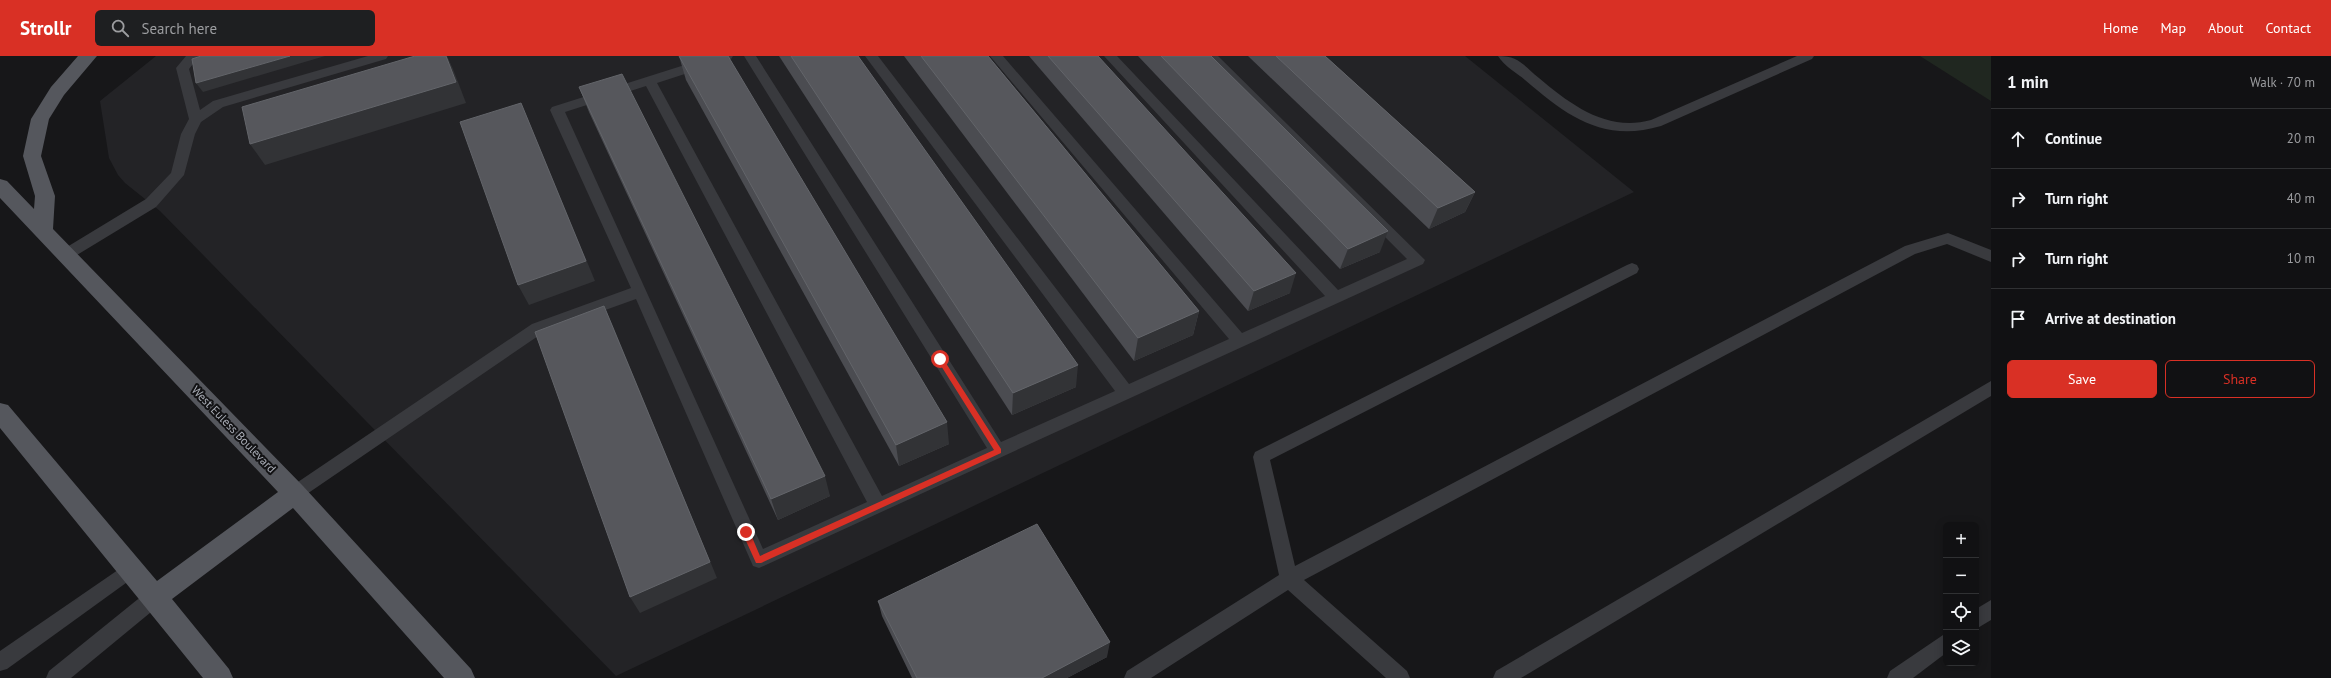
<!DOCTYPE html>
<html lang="en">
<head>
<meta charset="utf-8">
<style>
	:root { --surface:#111113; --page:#1e1f21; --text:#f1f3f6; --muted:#9c9da0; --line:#303133; --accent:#d93025 }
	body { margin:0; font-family:"PT Sans",sans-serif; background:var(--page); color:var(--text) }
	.controls { position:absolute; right:12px; bottom:12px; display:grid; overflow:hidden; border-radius:6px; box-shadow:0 2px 10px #0003 }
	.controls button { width:36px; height:36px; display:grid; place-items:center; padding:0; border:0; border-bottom:1px solid var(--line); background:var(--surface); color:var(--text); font:20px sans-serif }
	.stop { position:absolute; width:12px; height:12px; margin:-9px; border:3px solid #d93025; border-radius:50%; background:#fff }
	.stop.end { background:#d93025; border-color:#fff; box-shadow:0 1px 4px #0008 }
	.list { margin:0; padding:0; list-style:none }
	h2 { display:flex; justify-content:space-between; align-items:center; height:52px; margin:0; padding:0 16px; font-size:17px }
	h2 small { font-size:13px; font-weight:400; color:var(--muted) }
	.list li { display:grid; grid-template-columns:26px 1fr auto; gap:12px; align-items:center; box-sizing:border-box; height:60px; padding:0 16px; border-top:1px solid var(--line) }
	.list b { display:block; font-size:15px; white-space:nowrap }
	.list em { font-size:13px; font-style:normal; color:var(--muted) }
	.actions { display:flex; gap:8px; padding:12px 16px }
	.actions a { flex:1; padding:9px 0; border:1px solid var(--accent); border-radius:6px; text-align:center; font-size:14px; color:var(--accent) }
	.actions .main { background:var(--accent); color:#fff }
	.icon { flex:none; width:22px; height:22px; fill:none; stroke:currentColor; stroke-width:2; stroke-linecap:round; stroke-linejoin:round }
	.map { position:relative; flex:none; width:1991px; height:622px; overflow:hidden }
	header { display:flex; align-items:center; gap:24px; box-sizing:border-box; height:56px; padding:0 20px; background:var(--accent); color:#fff }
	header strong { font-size:19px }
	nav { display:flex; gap:22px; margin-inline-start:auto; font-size:14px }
	.search { width:280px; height:36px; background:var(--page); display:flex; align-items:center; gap:10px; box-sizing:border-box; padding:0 14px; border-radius:6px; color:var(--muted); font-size:15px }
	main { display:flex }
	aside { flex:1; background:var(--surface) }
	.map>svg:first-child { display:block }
	.built { fill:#232326 }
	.green { fill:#202720 }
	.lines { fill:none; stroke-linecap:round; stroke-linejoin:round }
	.service { fill:#393a3e; fill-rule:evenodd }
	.primary { fill:#55575d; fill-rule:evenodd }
	.wall { fill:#4b4c51 }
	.shaded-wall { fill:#323336 }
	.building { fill:#56575c; stroke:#63656a }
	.route { fill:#d93025 }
	.labels { text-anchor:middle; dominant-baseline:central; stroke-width:4; stroke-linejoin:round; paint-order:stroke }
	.street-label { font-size:12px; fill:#abafb8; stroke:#121214 }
</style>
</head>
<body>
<header>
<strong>Strollr</strong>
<div class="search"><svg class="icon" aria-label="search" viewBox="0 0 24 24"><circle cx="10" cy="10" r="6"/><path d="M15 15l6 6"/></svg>Search here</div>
<nav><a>Home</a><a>Map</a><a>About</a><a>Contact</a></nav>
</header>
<main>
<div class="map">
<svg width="1991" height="622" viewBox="0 0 1991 622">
	<rect width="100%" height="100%" fill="#171719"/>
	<polygon class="built" points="156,0 1465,0 1634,136 616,620 160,155 125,127 118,119 109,102 100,45"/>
	<polygon class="green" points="1920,0 1991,0 1991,45"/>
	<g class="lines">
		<g class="service">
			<polygon points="186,0 204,0 202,3 196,4 189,13 200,54 213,45 368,0 388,0 386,3 223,51 201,66 195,78 184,119 156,151 72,202 62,202 60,198 62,194 146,143 171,117 181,78 189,63 176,12"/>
			<path d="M713,0H733L731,3L657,27L882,440L987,392L744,0H756L1001,386L1115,335L865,0H878L1129,328L1229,283L990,0H1003L1242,277L1325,240L1104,0H1117L1338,234L1407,203L1205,0H1218L1425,204L1423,208L759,512L753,510L636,243L544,276L301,442L295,445L289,442L286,437L289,432L532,268L631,232L550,54L552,51ZM646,30L867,446L763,493L565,56Z"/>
			<path d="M1498,0C1519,0 1523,9 1539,22C1571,49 1607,76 1651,64L1797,0H1814L1812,3L1661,70C1603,87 1567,60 1525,24C1517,17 1504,10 1498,0Z"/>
			<polygon points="1948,177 1991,194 1991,206 1947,188 1915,198 1304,524 1407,615 1410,622 1386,622 1288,534 1151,622 1124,622 1127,615 1279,519 1253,401 1255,396 1627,209 1632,207 1637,209 1639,213 1637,217 1270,404 1295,510 1905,190"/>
			<polygon points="1991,325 1991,340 1521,622 1493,622 1496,615"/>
			<polygon points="131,505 137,507 140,513 137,519 7,613 0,615 0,595"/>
			<polygon points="155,532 162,535 164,541 162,547 71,622 46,622 49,615 148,535"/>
			<polygon points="1991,544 1991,564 1976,573 1976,553"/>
			<polygon points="1946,577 1946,597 1913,622 1887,622 1890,615"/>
		</g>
		<polygon class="primary" points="78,0 97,0 64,39 49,63 41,100 55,140 53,173 303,430 471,613 475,622 444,622 293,452 172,543 229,613 233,622 203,622 0,372 0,347 8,349 157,525 278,436 0,142 0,123 7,125 34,153 35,140 23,100 31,63 51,31"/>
	</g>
	<g class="wall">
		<polygon points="679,0 728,0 949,388 899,410 686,24"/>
		<polygon points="779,0 858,0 1076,331 1012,359"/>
		<polygon points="904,0 988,0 1199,255 1193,279 1134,305"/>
		<polygon points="1029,0 1098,0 1290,237 1248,255"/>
		<polygon points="1138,0 1211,0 1380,196 1340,213"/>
		<polygon points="1248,0 1325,0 1475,136 1465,156 1429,173"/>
		<polygon points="579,31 830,440 778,464 589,56"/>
		<polygon points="878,545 1107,601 1067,622 912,622 882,560"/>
	</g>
	<g class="shaded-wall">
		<polygon points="290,0 325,0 203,36 196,27"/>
		<polygon points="446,0 447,0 453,13 466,47 265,109 250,88"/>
		<polygon points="521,47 530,68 595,225 529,249 518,229"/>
		<polygon points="1475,136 1465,156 1429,173 1438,152"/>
		<polygon points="1388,175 1380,196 1340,213 1348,193"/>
		<polygon points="1296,217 1290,237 1248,255 1254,235"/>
		<polygon points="604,250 613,270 717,522 640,557 630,541"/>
		<polygon points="1199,255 1193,279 1134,305 1138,282"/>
		<polygon points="1078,309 1076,331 1012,359 1013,337"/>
		<polygon points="947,366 949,388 899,410 896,389"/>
		<polygon points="825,420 830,440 778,464 771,443"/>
		<polygon points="1110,586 1107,601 1067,622 1042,622"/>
	</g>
	<g class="building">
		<polygon points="201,0 290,0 196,27 192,3"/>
		<polygon points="415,0 446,0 456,26 250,88 242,51"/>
		<polygon points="679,0 728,0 947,366 896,389"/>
		<polygon points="791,0 858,0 1078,309 1013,337"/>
		<polygon points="921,0 988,0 1199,255 1138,282"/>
		<polygon points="1048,0 1098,0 1296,217 1254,235"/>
		<polygon points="1161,0 1211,0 1388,175 1348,193"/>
		<polygon points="1276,0 1325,0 1475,136 1438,152"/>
		<polygon points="622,18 825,420 771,443 579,31"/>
		<polygon points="521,47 586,205 518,229 460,66"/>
		<polygon points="604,250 710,506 630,541 535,276"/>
		<polygon points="1037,468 1110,586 1042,622 917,622 878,545"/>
	</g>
	<polygon class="route" points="938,301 942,301 1001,393 1001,397 761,507 756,507 742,476 744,474 749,474 760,500 994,394 938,305"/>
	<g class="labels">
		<g class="street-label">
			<text transform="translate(234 373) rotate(46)">West Euless Boulevard</text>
		</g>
	</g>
</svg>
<div class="controls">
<button>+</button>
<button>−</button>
<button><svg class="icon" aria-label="locate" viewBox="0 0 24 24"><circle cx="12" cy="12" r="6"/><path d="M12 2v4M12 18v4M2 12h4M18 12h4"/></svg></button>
<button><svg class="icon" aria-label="layers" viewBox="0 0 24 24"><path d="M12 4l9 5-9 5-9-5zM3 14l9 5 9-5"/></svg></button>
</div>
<div class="stop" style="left:940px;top:303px"></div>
<div class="stop end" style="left:746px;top:476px"></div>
</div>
<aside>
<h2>1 min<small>Walk · 70 m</small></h2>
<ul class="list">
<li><svg class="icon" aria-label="ahead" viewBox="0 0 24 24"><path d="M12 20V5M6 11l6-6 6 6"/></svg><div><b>Continue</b></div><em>20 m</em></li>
<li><svg class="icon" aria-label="right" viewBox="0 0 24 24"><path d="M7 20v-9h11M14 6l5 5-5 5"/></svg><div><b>Turn right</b></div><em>40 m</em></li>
<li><svg class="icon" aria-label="right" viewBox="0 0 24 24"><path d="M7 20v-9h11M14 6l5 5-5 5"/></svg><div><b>Turn right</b></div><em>10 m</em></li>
<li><svg class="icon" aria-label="arrive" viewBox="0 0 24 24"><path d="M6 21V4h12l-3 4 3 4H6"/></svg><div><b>Arrive at destination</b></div></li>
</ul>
<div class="actions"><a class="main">Save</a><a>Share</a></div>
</aside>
</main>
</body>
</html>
